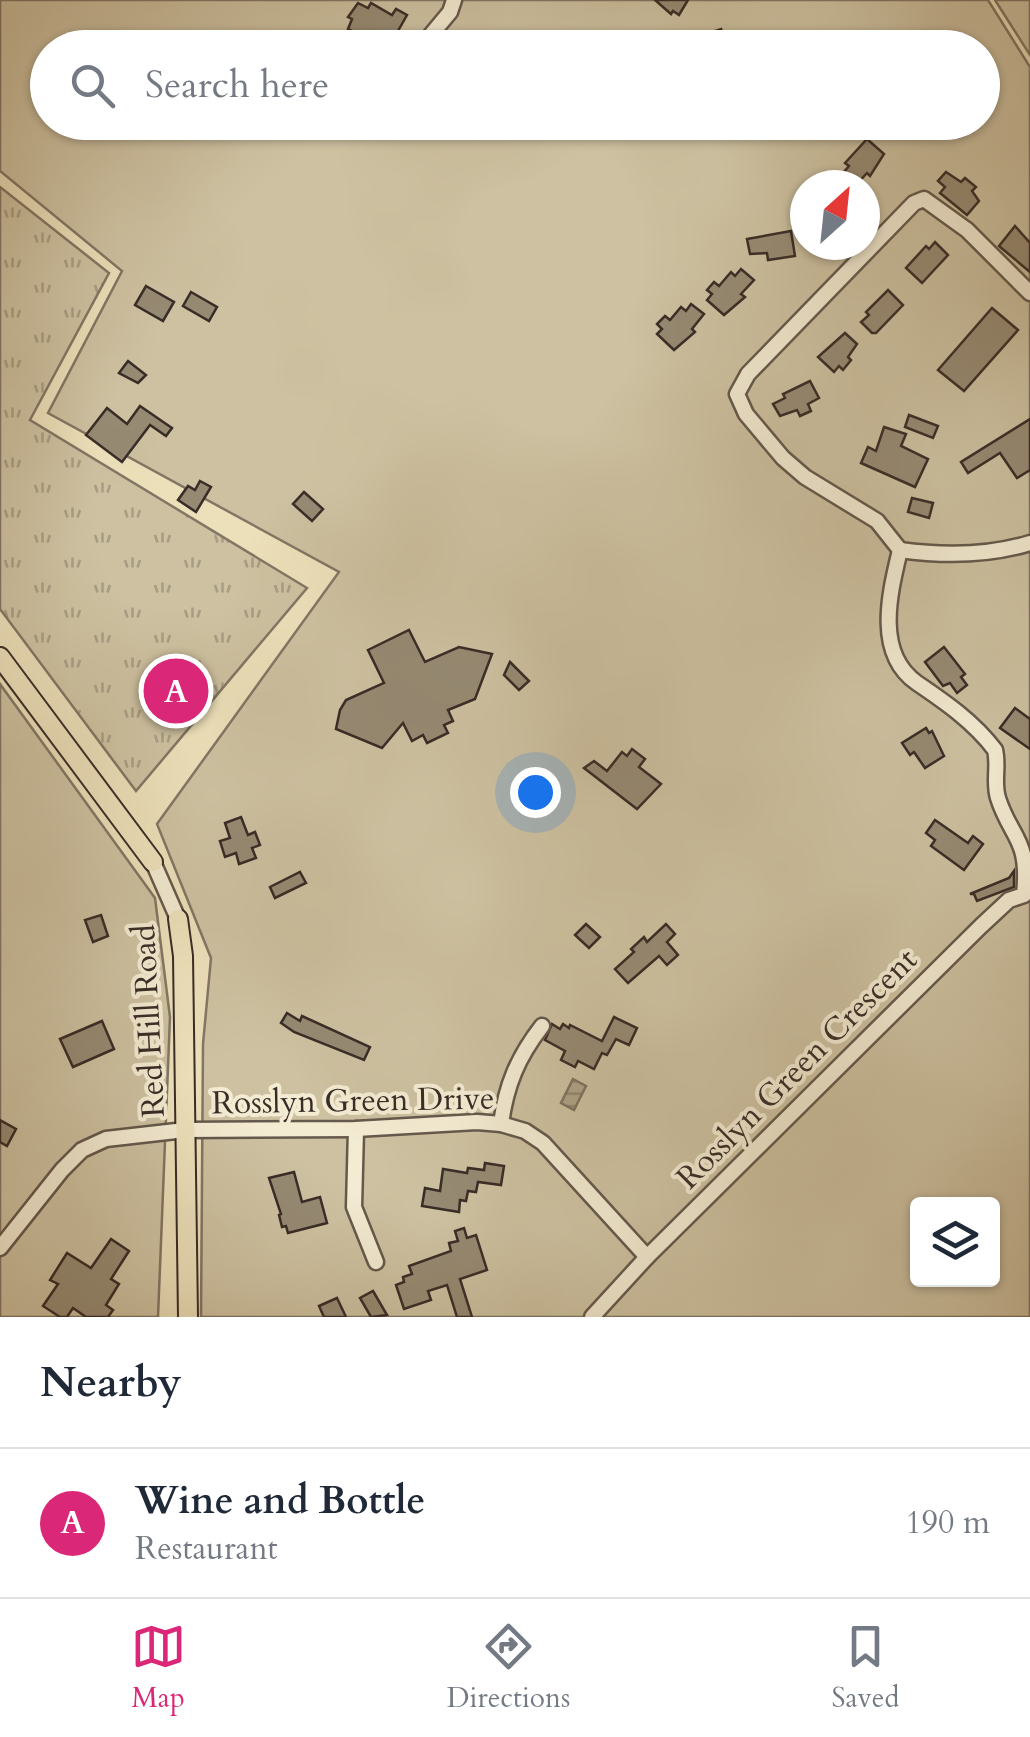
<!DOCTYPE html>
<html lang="en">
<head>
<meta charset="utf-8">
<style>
	:root { --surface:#fff; --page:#f2f2f3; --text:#1f2937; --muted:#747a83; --line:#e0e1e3; --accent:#db2777 }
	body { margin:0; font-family:Cardo,serif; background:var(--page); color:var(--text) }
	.controls { position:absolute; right:30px; bottom:30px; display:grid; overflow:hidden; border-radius:10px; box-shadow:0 2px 8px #0004 }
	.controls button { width:90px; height:90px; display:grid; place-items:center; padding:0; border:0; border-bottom:2px solid var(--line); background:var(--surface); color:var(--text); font:50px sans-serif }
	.compass { position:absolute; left:790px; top:170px; width:90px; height:90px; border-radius:50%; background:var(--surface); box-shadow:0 2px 8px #0004; rotate:27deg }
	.you { position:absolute; left:535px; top:792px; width:35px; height:35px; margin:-25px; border:8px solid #fff; border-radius:50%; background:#1a73e8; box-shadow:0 0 0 15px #1a73e833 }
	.badge { display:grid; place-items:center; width:65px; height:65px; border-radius:50%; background:var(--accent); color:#fff; font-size:32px; font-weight:700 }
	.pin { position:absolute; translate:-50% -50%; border:5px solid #fff; box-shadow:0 2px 10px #0006 }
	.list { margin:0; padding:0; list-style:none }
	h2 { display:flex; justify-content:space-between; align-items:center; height:130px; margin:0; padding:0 40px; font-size:42px }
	h2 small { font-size:32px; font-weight:400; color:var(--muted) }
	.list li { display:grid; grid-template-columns:65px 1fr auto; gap:30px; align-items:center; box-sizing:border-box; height:150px; padding:0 40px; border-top:2px solid var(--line) }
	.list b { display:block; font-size:38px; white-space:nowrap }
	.list p { margin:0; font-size:32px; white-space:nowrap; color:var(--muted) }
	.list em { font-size:32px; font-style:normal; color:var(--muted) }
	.icon { flex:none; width:55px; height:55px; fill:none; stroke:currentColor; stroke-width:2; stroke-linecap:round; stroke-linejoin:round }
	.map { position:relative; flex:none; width:1030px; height:1317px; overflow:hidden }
	.search { position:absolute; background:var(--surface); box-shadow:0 2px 8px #0004; left:30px; right:30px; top:30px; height:110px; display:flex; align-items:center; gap:25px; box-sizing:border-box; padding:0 35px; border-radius:55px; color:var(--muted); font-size:38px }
	.sheet { height:280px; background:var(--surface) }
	nav { display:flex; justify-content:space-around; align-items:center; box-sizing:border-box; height:140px; border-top:2px solid var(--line); background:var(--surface); font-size:28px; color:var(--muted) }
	nav a { display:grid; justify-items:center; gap:5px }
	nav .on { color:var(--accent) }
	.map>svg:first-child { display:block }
	.grass { fill:url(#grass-tufts); stroke:#827664; stroke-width:2.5 }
	.green { fill:#cdc1a1; stroke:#827664; stroke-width:2.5; fill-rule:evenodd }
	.water { fill:url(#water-rules); stroke:#7f7361; stroke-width:2.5 }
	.building { fill:#968a73; stroke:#382c27; stroke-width:2.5 }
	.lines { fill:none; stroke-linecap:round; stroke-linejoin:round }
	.minor-casing { stroke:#65594c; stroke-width:19 }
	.major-casing { stroke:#382c27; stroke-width:22 }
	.minor { stroke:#f3ebd2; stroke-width:14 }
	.major { stroke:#ece0ba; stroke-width:18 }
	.labels { text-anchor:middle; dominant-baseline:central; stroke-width:8; stroke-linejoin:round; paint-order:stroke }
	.street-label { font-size:32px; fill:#382c27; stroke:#f3ebd2 }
</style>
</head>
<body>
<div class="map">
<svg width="1030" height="1317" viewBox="0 0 1030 1317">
	<defs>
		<pattern id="grass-tufts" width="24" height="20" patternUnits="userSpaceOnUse" patternTransform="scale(2.5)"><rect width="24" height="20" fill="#cdc1a1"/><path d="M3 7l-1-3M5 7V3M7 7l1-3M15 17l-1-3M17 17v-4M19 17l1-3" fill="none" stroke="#a79d83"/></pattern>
		<pattern id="water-rules" width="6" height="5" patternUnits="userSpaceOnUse" patternTransform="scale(2.5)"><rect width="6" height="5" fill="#afa388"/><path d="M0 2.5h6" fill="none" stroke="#8f856f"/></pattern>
	</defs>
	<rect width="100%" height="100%" fill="#ece0ba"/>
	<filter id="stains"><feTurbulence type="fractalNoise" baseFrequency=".002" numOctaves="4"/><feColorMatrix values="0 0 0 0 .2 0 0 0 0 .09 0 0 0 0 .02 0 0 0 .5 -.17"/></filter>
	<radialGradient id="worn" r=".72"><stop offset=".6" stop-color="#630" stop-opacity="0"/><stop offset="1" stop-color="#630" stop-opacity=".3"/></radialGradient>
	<polygon class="grass" points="0,187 109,273 30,420 307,588 136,791 0,609"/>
	<g class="green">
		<path d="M0,0H988L1030,67V1317H201L203,1044L211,958L157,824L339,572L48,413L122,271L0,171ZM48,48H982V122H48ZM805,185H865V245H805ZM918,1204H992V1280H918Z"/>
		<polygon points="995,0 1030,0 1030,55"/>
		<polygon points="0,684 155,898 170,1017 158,1317 0,1317"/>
	</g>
	<polygon class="water" points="573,1079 586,1086 574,1110 561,1103"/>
	<g class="building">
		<polygon points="655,0 688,0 679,15 673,11 671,14"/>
		<polygon points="358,3 368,8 371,3 392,15 396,9 407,15 394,38 409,48 376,48 352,39 354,32 348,29 352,19 348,17"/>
		<polygon points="721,29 724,36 728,35 731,45 693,48 711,40 709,33"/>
		<polygon points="867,139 884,154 870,176 867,173 856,185 843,173 849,166 845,163"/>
		<polygon points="946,172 961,182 965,178 976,187 972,191 979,201 967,215 940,193 945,187 938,181"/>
		<polygon points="1015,226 1030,243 1030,272 999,246"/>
		<polygon points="791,231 795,256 768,260 767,253 750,254 747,239"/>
		<polygon points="935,242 948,255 922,283 906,268 926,246 929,249"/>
		<polygon points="741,269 754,280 741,294 745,297 724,315 707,300 712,294 707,290 714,282 719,286 731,272 735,276"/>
		<polygon points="146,286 174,302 163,321 135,305"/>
		<polygon points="888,290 903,305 876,333 872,333 861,322 869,315 866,312"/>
		<polygon points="191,292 217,307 209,321 183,306"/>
		<polygon points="691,304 704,314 692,329 695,332 674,350 657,334 662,329 657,324 665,316 670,320 681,307 686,311"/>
		<polygon points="992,308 1018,330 964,391 938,370"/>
		<polygon points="845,333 857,344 848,357 851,360 843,370 839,366 834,372 818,357"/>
		<polygon points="128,361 146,375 138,383 119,373"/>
		<polygon points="810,381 819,398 808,404 811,411 800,416 797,410 780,416 773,404 785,398 783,394"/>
		<polygon points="140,406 172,428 166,436 150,425 122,462 86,435 107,408 127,424"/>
		<polygon points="909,415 938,426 933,438 905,427"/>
		<polygon points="1030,419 1030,470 1017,478 1000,453 968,473 961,462"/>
		<polygon points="884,427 906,434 901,446 928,459 915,487 861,463 868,447 876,451"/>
		<polygon points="200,481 211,487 196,512 178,500 188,486 195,490"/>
		<polygon points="304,492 323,509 312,521 293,504"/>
		<polygon points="912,498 933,503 929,518 908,512"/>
		<polygon points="409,630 425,662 459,647 492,654 475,699 448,710 453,721 444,725 448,733 427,743 423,735 412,741 403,723 382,748 336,729 340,710 346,700 384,683 368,650"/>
		<polygon points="944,647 965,674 961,677 967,685 957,693 950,683 943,686 925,662"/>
		<polygon points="510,662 529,681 519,690 504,675"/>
		<polygon points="1015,708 1030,719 1030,749 1000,728"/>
		<polygon points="926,728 929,733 932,731 944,756 925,768 914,752 910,755 902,743"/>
		<polygon points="632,749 645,759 639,767 661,784 637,809 584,768 594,761 607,771 622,752 627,756"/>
		<polygon points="241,817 248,835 255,832 260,845 252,848 256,858 239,864 236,853 225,857 220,841 230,838 225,823"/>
		<polygon points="935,820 968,843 973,836 983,844 964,870 931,846 935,840 926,833"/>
		<polygon points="1014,871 1014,887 977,901 974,894 970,894 1009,878"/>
		<polygon points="300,872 306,883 275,898 270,887"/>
		<polygon points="101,915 108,936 93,942 85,920"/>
		<polygon points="586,924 600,937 589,948 575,935"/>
		<polygon points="666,924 675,934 667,942 678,955 667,965 659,956 628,983 615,969 634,952 631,949 644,937 647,942"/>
		<polygon points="287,1013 300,1021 302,1016 370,1047 364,1060 294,1032 281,1023"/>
		<polygon points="614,1017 637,1028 629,1045 616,1039 607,1055 602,1053 594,1069 578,1061 575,1067 561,1060 565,1051 545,1040 552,1024 560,1029 563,1024 569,1028 570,1025 602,1041"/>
		<polygon points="102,1021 114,1049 73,1067 60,1039"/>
		<polygon points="0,1120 16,1129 7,1146 0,1142"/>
		<polygon points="485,1163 504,1166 501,1185 478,1182 476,1192 468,1191 466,1201 460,1200 459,1212 422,1206 425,1188 440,1191 443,1169 467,1173 468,1168 484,1170"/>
		<polygon points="294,1172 302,1202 320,1197 327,1223 288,1233 286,1226 282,1227 279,1215 281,1214 269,1178"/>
		<polygon points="464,1228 467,1238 476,1235 487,1270 460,1279 472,1317 457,1317 447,1285 428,1291 431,1300 404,1309 396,1285 404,1282 403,1277 412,1274 409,1266 451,1251 449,1243 458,1241 455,1231"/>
		<polygon points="111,1239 129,1251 111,1279 119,1284 106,1305 113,1310 108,1317 86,1317 73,1308 67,1317 60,1317 43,1306 58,1284 50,1280 67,1253 91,1268"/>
		<polygon points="373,1291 387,1315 371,1317 360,1298"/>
		<polygon points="337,1298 346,1317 324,1317 319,1306"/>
	</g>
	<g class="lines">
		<g class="minor-casing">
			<g id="minor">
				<polyline points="420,48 450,12 454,0"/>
				<path d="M900,550C943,556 988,556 1030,543"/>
				<polyline points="153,862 178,919"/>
				<path d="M501,1124C506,1085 518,1057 542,1026"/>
				<polyline points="356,1129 354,1207 376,1262"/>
				<polyline points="0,1248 62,1170 82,1150 106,1139 185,1130 356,1129 477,1122 501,1124 525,1131 543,1143 647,1257"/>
				<path d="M592,1317L647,1257L981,926L1009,900L1024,895C1030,838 1011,839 998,798C993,782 999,766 995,750C974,722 945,702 917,683C874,653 890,592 900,550L877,521L805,477L783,458L746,414L737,394L748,374L914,203L924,199L967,230L1030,293"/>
			</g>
		</g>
		<g class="major-casing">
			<g id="major">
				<polyline points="0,657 153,862"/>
				<polyline points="178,919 183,956 188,1317"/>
			</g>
		</g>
		<use href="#minor" class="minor"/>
		<use href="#major" class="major"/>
	</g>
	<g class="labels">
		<g class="street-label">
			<text transform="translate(149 1021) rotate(-93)">Red Hill Road</text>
			<text transform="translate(797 1069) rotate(-45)">Rosslyn Green Crescent</text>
			<text transform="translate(353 1101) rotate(-1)">Rosslyn Green Drive</text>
		</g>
	</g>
	<rect width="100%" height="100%" filter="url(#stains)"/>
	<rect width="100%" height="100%" fill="url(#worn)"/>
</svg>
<div class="controls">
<button><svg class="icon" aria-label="layers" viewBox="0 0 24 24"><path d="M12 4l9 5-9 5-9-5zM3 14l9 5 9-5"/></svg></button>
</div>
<svg class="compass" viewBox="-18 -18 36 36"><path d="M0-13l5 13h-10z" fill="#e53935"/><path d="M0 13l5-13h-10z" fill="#747a83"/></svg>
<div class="you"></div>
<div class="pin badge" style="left:176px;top:691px">A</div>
<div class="search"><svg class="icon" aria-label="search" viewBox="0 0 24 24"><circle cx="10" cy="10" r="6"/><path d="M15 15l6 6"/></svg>Search here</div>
</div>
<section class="sheet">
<h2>Nearby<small></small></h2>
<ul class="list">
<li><span class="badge">A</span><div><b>Wine and Bottle</b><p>Restaurant</p></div><em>190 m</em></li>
</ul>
</section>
<nav>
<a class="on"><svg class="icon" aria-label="map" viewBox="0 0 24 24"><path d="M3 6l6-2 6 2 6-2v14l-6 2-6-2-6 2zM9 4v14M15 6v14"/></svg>Map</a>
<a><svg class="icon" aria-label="directions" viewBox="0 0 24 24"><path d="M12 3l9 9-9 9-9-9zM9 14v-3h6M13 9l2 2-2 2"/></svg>Directions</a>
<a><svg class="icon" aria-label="saved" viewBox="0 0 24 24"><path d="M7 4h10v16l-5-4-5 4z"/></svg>Saved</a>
</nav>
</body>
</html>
